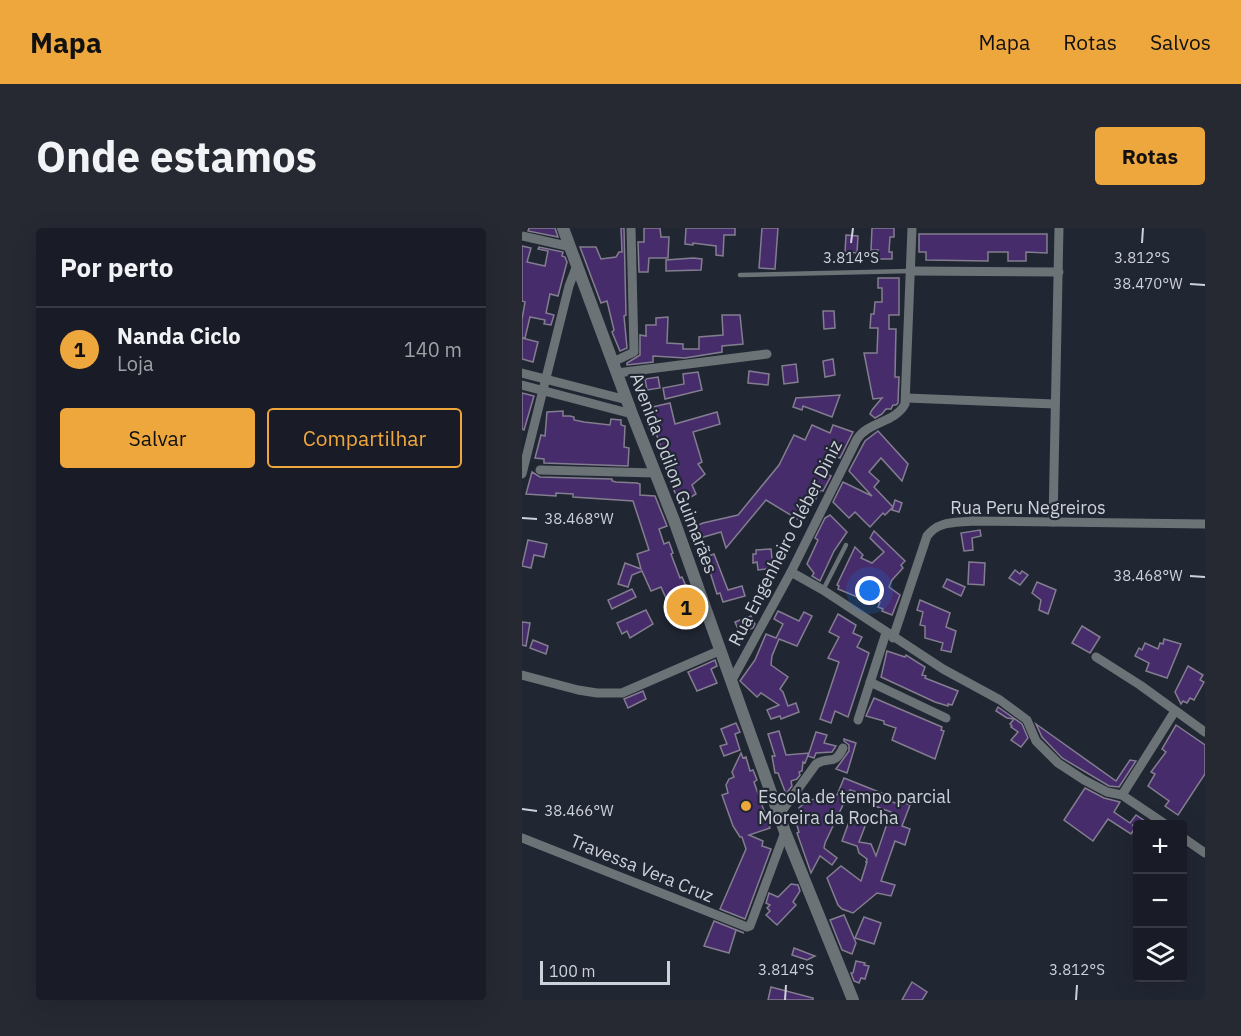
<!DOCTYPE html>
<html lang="pt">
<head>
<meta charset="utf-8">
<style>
	:root { --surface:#191c26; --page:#262932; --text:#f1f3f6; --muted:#9fa1a7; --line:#373a43; --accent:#eea73d }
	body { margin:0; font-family:"IBM Plex Sans",sans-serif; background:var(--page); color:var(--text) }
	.controls { position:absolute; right:18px; bottom:18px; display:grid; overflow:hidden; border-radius:6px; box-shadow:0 6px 24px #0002 }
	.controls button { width:54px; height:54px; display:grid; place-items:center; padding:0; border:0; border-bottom:2px solid var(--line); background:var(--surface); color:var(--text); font:30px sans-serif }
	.scale { position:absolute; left:18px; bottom:15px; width:130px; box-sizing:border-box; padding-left:6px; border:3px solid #cdd1da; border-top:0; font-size:16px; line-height:21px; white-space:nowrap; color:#cdd1da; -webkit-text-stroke:4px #212633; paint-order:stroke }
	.you { position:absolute; left:348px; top:363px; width:21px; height:21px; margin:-15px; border:4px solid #fff; border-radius:50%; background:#1a73e8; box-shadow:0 0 0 9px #1a73e833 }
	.badge { display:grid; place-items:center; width:39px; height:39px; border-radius:50%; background:var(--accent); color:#111; font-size:20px; font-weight:700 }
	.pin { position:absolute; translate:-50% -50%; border:3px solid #fff; box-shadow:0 2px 6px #0006 }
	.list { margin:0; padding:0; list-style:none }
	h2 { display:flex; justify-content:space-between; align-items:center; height:78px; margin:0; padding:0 24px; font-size:26px }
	h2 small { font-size:20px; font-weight:400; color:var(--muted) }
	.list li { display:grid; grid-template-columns:39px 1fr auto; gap:18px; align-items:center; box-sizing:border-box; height:84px; padding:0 24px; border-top:2px solid var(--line) }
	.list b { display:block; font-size:22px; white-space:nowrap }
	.list p { margin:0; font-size:20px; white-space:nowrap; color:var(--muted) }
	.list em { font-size:20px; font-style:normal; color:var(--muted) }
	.actions { display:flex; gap:12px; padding:18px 24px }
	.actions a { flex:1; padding:14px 0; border:2px solid var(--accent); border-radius:6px; text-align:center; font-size:21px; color:var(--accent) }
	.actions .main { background:var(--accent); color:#111 }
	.icon { flex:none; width:33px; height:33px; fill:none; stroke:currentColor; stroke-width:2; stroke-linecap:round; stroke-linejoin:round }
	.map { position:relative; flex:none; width:683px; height:772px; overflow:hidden; border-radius:6px }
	header { display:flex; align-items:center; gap:36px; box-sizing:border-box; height:84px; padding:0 30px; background:var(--accent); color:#111 }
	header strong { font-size:28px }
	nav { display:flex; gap:33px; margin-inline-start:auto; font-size:21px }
	.intro { display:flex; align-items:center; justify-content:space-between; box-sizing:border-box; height:144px; padding:0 36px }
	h1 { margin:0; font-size:42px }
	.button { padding:15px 27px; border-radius:6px; background:var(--accent); color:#111; font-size:21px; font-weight:700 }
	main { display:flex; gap:36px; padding:0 36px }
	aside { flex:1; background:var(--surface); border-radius:6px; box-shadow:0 6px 24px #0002 }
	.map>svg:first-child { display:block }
	.building { fill:#472c6c; stroke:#837e8f; stroke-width:1.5 }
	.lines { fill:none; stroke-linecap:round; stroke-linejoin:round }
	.service { stroke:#6b7377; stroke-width:4.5 }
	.minor { stroke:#6b7377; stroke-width:9 }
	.tertiary { stroke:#6b7377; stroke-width:12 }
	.ticks { fill:none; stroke:#cdd1da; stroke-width:2 }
	.poi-dot { fill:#eea73d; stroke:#212633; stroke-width:2 }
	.labels { text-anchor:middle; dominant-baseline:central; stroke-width:4.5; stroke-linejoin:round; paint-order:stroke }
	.street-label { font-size:18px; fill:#cdd1da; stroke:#212633 }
	.poi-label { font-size:18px; fill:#cdd1da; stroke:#212633; text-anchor:start }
	.ticks-label { font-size:15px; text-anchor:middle; fill:#cdd1da; stroke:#212633; stroke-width:4.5; stroke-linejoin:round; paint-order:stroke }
</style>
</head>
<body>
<header>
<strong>Mapa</strong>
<nav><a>Mapa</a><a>Rotas</a><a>Salvos</a></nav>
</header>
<div class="intro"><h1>Onde estamos</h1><a class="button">Rotas</a></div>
<main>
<aside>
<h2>Por perto<small></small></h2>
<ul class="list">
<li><span class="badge">1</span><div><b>Nanda Ciclo</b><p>Loja</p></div><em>140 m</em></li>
</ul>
<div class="actions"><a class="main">Salvar</a><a>Compartilhar</a></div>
</aside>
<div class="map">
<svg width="683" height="772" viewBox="0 0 683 772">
	<rect width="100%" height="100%" fill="#212633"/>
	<g class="building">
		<polygon points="7,0 33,0 36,9 6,3"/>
		<polygon points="99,0 102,0 104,87 102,88 105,120 98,123 90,104 92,102 85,73 79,75 58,19 74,19 79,31 94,29 97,24 100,24"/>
		<polygon points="122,0 138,0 139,9 147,9 146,30 127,30 126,44 117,44 116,14 122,14"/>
		<polygon points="164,0 213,0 213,7 202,7 201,28 194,27 194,18 171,15 171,17 163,16"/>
		<polygon points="240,0 256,0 253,41 237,40"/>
		<polygon points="350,0 372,0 372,9 368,9 367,24 370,24 370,31 356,31 356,22 349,22"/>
		<polygon points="397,6 525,6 525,25 504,24 504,33 486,33 486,24 466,24 466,33 404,32 404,24 397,24"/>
		<polygon points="324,7 336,8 335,25 323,24"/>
		<polygon points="0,18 9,20 5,34 23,38 26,23 16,21 17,19 41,24 40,28 43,29 45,34 36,68 28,66 24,85 32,87 29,97 22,96 23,92 8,89 3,110 0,110 0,91 3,74 0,73"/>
		<polygon points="171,30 180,31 179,42 144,43 144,32"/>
		<polygon points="356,50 377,50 377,87 367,87 367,101 374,101 373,149 377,149 376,175 374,177 371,177 369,181 364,181 360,186 353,190 348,186 350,182 360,170 351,171 342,125 355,125 356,100 348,100 349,86 352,86 353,74 360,74 360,60 356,60"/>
		<polygon points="301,83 312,83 313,100 302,101"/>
		<polygon points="200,87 218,87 221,116 200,118 200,124 163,130 131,128 131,134 105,137 105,135 118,127 118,107 124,108 124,97 134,97 134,90 146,89 145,115 161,116 161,121 177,121 177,109 201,107"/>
		<polygon points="0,110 16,114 11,134 0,131"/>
		<polygon points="311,131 313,147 303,149 301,133"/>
		<polygon points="274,136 276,154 262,156 260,138"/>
		<polygon points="227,143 247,146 246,157 226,155"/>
		<polygon points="176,144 180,162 143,171 141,160 162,156 161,146"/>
		<polygon points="136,149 138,160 125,162 123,151"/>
		<polygon points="0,165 12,168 2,202 0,201"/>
		<polygon points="318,167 310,189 281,178 280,182 271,179 274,170"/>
		<polygon points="148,175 153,196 195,184 198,196 171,204 180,234 176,236 183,246 170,257 174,266 158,276 148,253 150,252 132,199 127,201 124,191 132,189 130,179"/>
		<polygon points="41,183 41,188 48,188 52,189 52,192 62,194 88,197 89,191 99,192 99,197 103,198 102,219 107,220 106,238 22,235 22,231 13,230 19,207 23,208 25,184"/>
		<polygon points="290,197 308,205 311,197 331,204 318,230 311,227 304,245 309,248 301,263 299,262 280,294 244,272 204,320 199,304 171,312 167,301 181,295 216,287 257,237 272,207 283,212"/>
		<polygon points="356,203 386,236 380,253 359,230 347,244 357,253 352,259 371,279 373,272 380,275 377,284 370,282 371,279 363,287 361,285 348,299 333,284 327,290 311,274 321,254 350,268 327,243 343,213"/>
		<polygon points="10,244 18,249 90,251 90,253 94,254 115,255 118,256 118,267 133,268 145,298 137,301 142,316 147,314 151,325 149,326 158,350 160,349 164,358 172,379 149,390 144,378 147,377 139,359 129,363 120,343 110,347 106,359 96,356 103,335 119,341 115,326 127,322 111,273 51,269 51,266 34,265 34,268 4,266"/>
		<polygon points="308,287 325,304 312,323 298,353 290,348 292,345 285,336 296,312 293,310 303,290"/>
		<polygon points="458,302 459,308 450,310 451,322 442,323 439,305"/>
		<polygon points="352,303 383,333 379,337 381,340 370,352 367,359 378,367 370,387 360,383 361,381 356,379 358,374 354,372 354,370 341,364 339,370 333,368 316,361 317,358 315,357 333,319 341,327 339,330 350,335 362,324 348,310"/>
		<polygon points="6,312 25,316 22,329 12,327 9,340 0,338"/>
		<polygon points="249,321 251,340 236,342 235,334 231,335 231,326 234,326 234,322"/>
		<polygon points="192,326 206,362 220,358 223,368 201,374 198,365 195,366 187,341 186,342 181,330"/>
		<polygon points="447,334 463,335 462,357 446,356"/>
		<polygon points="493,342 498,346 500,343 506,347 498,357 487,350"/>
		<polygon points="425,351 443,359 439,368 421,359"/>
		<polygon points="515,354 534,362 526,386 517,382 519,372 510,365"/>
		<polygon points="110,361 114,369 90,381 86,372"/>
		<polygon points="398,372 428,385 424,399 434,403 429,424 419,422 421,415 403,410 403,398 398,397 401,384 395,382"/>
		<polygon points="124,382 131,396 108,410 105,403 100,406 95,395"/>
		<polygon points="256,383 277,393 282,384 290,388 275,418 257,411 250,428 249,437 266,449 258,461 261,464 266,478 274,475 277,484 259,491 258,488 249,491 245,482 257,477 239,465 235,469 218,453 233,432 244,406 254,410 261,396 252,391"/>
		<polygon points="316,386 334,397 331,405 340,409 335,419 347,425 326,489 313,483 309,495 298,491 317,434 306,430 317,409 307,404"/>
		<polygon points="229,388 233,396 231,400 218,406 213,394"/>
		<polygon points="0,394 8,395 4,418 0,417"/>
		<polygon points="560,398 578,409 568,425 550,415"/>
		<polygon points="642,411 659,416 645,450 624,443 627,435 613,428 617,420 620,422 623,415 636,421 638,415 641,416"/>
		<polygon points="11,412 26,418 24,426 8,420"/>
		<polygon points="365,423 383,429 384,427 403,439 400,447 404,448 403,450 436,463 430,477 426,476 426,478 413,474 359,449"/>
		<polygon points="193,432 195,438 189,441 195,455 175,463 166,444"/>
		<polygon points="666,438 681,447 678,452 682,454 672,472 668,470 665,475 661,473 659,476 653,464"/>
		<polygon points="121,463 124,471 106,480 102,471"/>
		<polygon points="352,470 420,499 419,502 422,503 413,531 370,512 374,500 362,496 362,493 344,488"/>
		<polygon points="476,479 500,496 506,510 499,519 489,512 496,504 489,499 490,498 488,496 492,491 485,490 474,483"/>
		<polygon points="214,495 218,504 213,506 218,522 202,528 198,518 205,516 199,501"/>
		<polygon points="514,496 594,553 608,532 614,533 597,559 587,558 540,530 520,509"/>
		<polygon points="654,497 683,517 683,546 656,587 643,578 647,573 626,558 633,546 629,544 644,524 640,521"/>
		<polygon points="257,503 264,527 287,525 283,535 281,534 280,543 277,544 278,547 275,551 269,553 270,558 264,566 256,545 253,545 250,528 253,528 246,506"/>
		<polygon points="294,504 305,507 302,515 314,518 310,524 294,525 292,530 286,528"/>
		<polygon points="322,511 334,515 325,545 314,541 327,523 327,517 322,513"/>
		<polygon points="219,525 221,530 224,529 228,543 231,542 235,552 232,554 248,600 227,607 241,613 240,618 249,621 223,691 198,681 224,621 220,609 218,609 211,598 200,567 206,565 204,557 207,551 212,549 210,544"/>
		<polygon points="322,550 367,568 365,572 379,577 380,574 388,577 380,598 388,601 383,617 373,613 359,653 373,657 369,668 355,665 331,685 320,681 316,677 305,650 319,638 339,653 345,634 344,634 345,631 337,625 335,618 320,613 328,591 331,587 345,593 337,614 349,616 354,628 369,584 350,577 353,570 328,562 303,615 302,620 315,630 310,637 298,628 289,645 275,605 277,604 273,591 280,587 277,580 282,575 295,570 296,564 315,567"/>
		<polygon points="563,560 582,570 598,574 592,584 608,595 614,587 629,597 610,597 614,599 609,606 586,591 571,613 542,592"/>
		<polygon points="269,656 276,657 278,663 271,674 274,677 255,697 244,687 248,683 245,680 248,677 244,675 247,665 256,669"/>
		<polygon points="322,687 334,715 330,726 320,722 308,692"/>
		<polygon points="342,689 359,695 352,716 333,710"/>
		<polygon points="192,693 222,705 214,702 207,725 182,718"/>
		<polygon points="272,720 293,728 285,732 270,727"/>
		<polygon points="334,733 343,735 342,737 347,738 343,751 339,750 337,755 332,753 329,745 331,745"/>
		<polygon points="390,754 405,764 400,772 380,772"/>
		<polygon points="249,759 291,770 291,772 246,772"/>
	</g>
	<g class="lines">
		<g class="service">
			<polyline points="218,47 389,43"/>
			<polyline points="301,362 324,317"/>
		</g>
		<g class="minor">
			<polyline points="0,8 49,19"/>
			<polyline points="389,43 537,44"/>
			<polyline points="91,134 112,124 109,0"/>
			<polyline points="0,145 105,172"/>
			<polyline points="95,145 245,126"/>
			<polyline points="0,157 110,186"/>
			<polyline points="385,170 533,176"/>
			<polyline points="18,242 133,245"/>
			<polyline points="0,246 47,58 55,37"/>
			<polyline points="531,294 537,0"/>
			<polyline points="269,344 301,362 421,441 478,472 505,492 514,513 536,535 562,552 585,564 600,567 643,596"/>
			<path d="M371,410L405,308C416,293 432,295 450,293L683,296"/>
			<polyline points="574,429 618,457 683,504"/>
			<polyline points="0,447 56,462 75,465 100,465 199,422"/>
			<path d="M210,452L269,344L335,211C347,193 373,195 383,176L390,0"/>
			<polyline points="348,454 424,490"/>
			<polyline points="336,492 364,405"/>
			<polyline points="600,567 653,483"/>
			<path d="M257,587L294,536C308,527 312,539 321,520"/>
			<polyline points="660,609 683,625"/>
			<polyline points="0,610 225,699 228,698 263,604"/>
		</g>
		<polyline class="tertiary" points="41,0 110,186 153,295 263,604 331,772"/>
	</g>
	<path class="ticks" d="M329,15L331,0M620,15L621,0M668,56L683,57M0,290L15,291M668,348L683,349M0,581L15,583M263,772L264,757M554,772L555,757"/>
	<circle class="poi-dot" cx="224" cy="578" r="6"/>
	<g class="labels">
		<g class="street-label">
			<text transform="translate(152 245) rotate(69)">Avenida Odilon Guimarães</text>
			<text x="506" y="279">Rua Peru Negreiros</text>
			<text transform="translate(263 315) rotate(-63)">Rua Engenheiro Cléber Diniz</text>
			<text transform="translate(120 640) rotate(22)">Travessa Vera Cruz</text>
		</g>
		<g class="poi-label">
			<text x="236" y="568">Escola de tempo parcial<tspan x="236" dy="21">Moreira da Rocha</tspan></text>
		</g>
	</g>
	<g class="ticks-label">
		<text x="329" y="35">3.814°S</text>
		<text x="620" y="35">3.812°S</text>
		<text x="626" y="61">38.470°W</text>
		<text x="57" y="296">38.468°W</text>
		<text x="626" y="353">38.468°W</text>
		<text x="57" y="588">38.466°W</text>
		<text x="264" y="747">3.814°S</text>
		<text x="555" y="747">3.812°S</text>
	</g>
</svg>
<div class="controls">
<button>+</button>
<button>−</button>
<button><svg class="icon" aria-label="layers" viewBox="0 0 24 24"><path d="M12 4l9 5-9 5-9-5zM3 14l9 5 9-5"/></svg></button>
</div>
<div class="scale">100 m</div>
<div class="you"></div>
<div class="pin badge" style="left:164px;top:379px">1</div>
</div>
</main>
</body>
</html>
